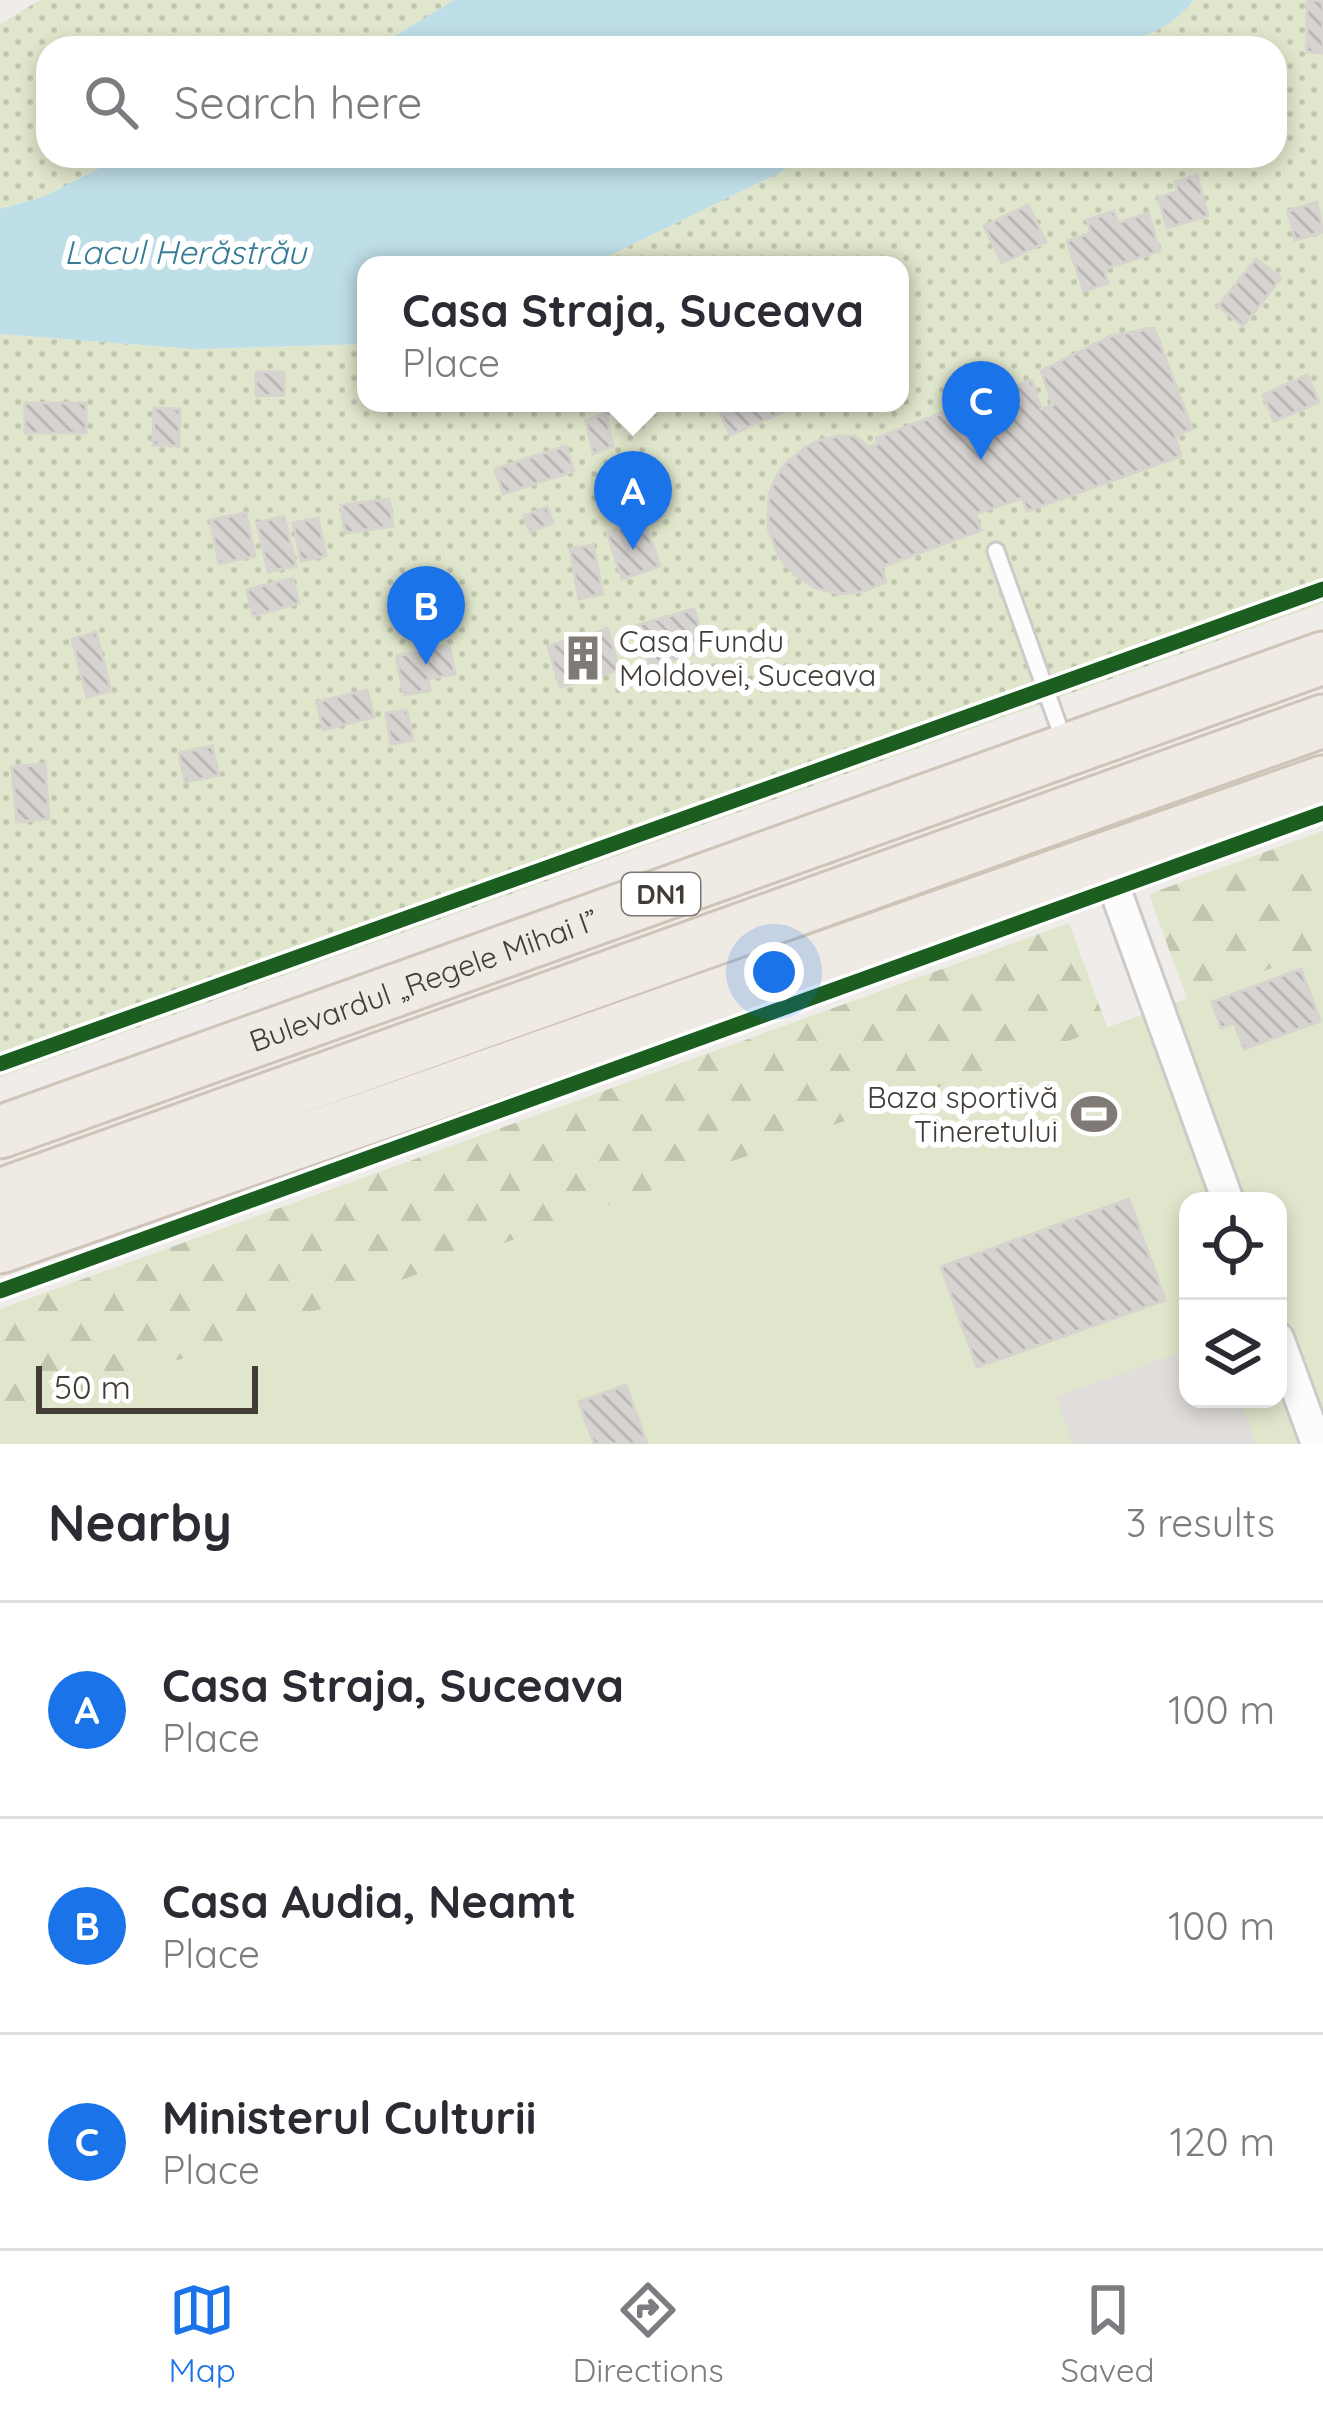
<!DOCTYPE html>
<html lang="en">
<head>
<meta charset="utf-8">
<style>
	:root { --surface:#fff; --page:#f7f7f7; --text:#2b2b33; --muted:#7c7c81; --line:#e1e1e2; --accent:#1a73e8 }
	body { margin:0; font-family:Quicksand,sans-serif; background:var(--page); color:var(--text) }
	.controls { position:absolute; right:36px; bottom:36px; display:grid; overflow:hidden; border-radius:24px; box-shadow:0 6px 18px #0003 }
	.controls button { width:108px; height:108px; display:grid; place-items:center; padding:0; border:0; border-bottom:3px solid var(--line); background:var(--surface); color:var(--text); font:60px sans-serif }
	.scale { position:absolute; left:36px; bottom:30px; width:222px; box-sizing:border-box; padding-left:12px; border:6px solid #433c36; border-top:0; font-size:33px; line-height:42px; white-space:nowrap; color:#433c36; -webkit-text-stroke:9px #fff; paint-order:stroke }
	.you { position:absolute; left:774px; top:972px; width:42px; height:42px; margin:-30px; border:9px solid #fff; border-radius:50%; background:#1a73e8; box-shadow:0 0 0 18px #1a73e833 }
	.badge { display:grid; place-items:center; width:78px; height:78px; border-radius:50%; background:var(--accent); color:#fff; font-size:39px; font-weight:700 }
	.pin { position:absolute; translate:-50% -99px; filter:drop-shadow(0 3px 6px #0008) }
	.pin::after { content:''; position:absolute; top:63px; width:42px; height:36px; background:inherit; clip-path:polygon(0 0,100% 0,50% 100%) }
	.popup { position:absolute; left:357px; top:256px; width:552px; height:156px; box-sizing:border-box; display:grid; place-content:center; border-radius:24px; background:var(--surface); filter:drop-shadow(0 3px 9px #0005); font-size:39px; white-space:nowrap; color:var(--muted) }
	.popup b { font-size:45px; color:var(--text) }
	.popup::after { content:''; position:absolute; left:50%; top:100%; margin-left:-24px; border:24px solid transparent; border-top-color:var(--surface) }
	.list { margin:0; padding:0; list-style:none }
	h2 { display:flex; justify-content:space-between; align-items:center; height:156px; margin:0; padding:0 48px; font-size:51px }
	h2 small { font-size:39px; font-weight:400; color:var(--muted) }
	.list li { display:grid; grid-template-columns:78px 1fr auto; gap:36px; align-items:center; box-sizing:border-box; height:216px; padding:0 48px; border-top:3px solid var(--line) }
	.list b { display:block; font-size:45px; white-space:nowrap }
	.list p { margin:0; font-size:39px; white-space:nowrap; color:var(--muted) }
	.list em { font-size:39px; font-style:normal; color:var(--muted) }
	.icon { flex:none; width:66px; height:66px; fill:none; stroke:currentColor; stroke-width:2; stroke-linecap:round; stroke-linejoin:round }
	.map { position:relative; flex:none; width:1323px; height:1444px; overflow:hidden }
	.search { position:absolute; background:var(--surface); box-shadow:0 6px 18px #0003; left:36px; right:36px; top:36px; height:132px; display:flex; align-items:center; gap:30px; box-sizing:border-box; padding:0 42px; border-radius:36px; color:var(--muted); font-size:45px }
	.sheet { height:804px; background:var(--surface) }
	nav { display:flex; justify-content:space-around; align-items:center; box-sizing:border-box; height:168px; border-top:3px solid var(--line); background:var(--surface); font-size:33px; color:var(--muted) }
	nav a { display:grid; justify-items:center; gap:6px }
	nav .on { color:var(--accent) }
	.map>svg:first-child { display:block }
	.grass { fill:url(#grass-dots) }
	.forest { fill:url(#forest-firs) }
	.garden { fill:#e0e6cb; fill-rule:evenodd }
	.parking { fill:#e0ddda }
	.water { fill:#bedee8 }
	.building { fill:url(#building-back-hatch); stroke:#d7d3cf; stroke-width:3 }
	.lines { fill:none; stroke-linecap:round; stroke-linejoin:round }
	.lane-casing { stroke:#cdcac7; stroke-width:21 }
	.street-casing { stroke:#cdcac7; stroke-width:36 }
	.primary-casing { stroke:#cfc4b8; stroke-width:57 }
	.lane { stroke:#fdfcfc; stroke-width:15 }
	.street { stroke:#fdfcfc; stroke-width:30 }
	.primary { stroke:#efeae4; stroke-width:51 }
	.cycleway-casing { stroke:#fff; stroke-width:22 }
	.cycleway { stroke:#1b5e20; stroke-width:15 }
	.labels { text-anchor:middle; dominant-baseline:central; stroke-width:12; stroke-linejoin:round; paint-order:stroke }
	.shield { fill:#fff; stroke:#7b7672; stroke-width:3 }
	.shield-label { font-size:27px; font-weight:bold; fill:#433c36 }
	.poi-label { font-size:30px; fill:#433c36; stroke:#fff; text-anchor:start }
	.street-label { font-size:30px; fill:#433c36; stroke:#fff }
	.water-label { font-size:33px; font-style:italic; fill:#377c95; stroke:#fff }
</style>
</head>
<body>
<div class="map">
<svg width="1323" height="1444" viewBox="0 0 1323 1444">
	<defs>
		<pattern id="grass-dots" width="8" height="8" patternUnits="userSpaceOnUse" patternTransform="scale(3)"><rect width="8" height="8" fill="#e0e6cb"/><path d="M2 2h.1M6 6h.1" fill="none" stroke="#c1c6af" stroke-width="1.8" stroke-linecap="round"/></pattern>
		<pattern id="forest-firs" width="22" height="20" patternUnits="userSpaceOnUse" patternTransform="scale(3)"><rect width="22" height="20" fill="#e0e6cb"/><path d="M5 1l3.5 6h-7zM16 11l3.5 6h-7z" fill="#c1c6af"/></pattern>
		<pattern id="building-back-hatch" width="6" height="6" patternUnits="userSpaceOnUse" patternTransform="scale(3)"><rect width="6" height="6" fill="#d7d3d0"/><path d="M-1 5l2 2M0 0l6 6M5-1l2 2" fill="none" stroke="#bab6b3"/></pattern>
	</defs>
	<rect width="100%" height="100%" fill="#efece9"/>
	<g class="grass">
		<polygon points="40,0 454,0 375,48 48,48 48,156 123,156 43,197 0,209 0,24"/>
		<path d="M1194,0H1323V603L0,1077V334L194,349L366,344V403H900V265H590L779,173L808,156H1275V48H1106C1143,37 1169,31 1194,0Z"/>
	</g>
	<g class="forest">
		<polygon points="1323,831 1323,950 1187,999 1149,894"/>
		<polygon points="1069,923 1107,1027 0,1424 0,1309"/>
	</g>
	<path class="garden" d="M1323,950V1444H0V1424ZM1188,1201H1278V1399H1188Z"/>
	<polygon class="parking" points="1188,1350 1188,1399 1240,1399 1256,1444 1073,1444 1056,1396"/>
	<g class="water">
		<path d="M454,0H1194C1169,31 1143,37 1106,48H375Z"/>
		<polygon points="123,156 808,156 779,173 590,265 366,265 366,344 194,349 0,334 0,209 43,197"/>
	</g>
	<g class="building">
		<polygon points="1310,0 1323,0 1323,53 1307,52 1307,3"/>
		<polygon points="1197,175 1208,216 1167,228 1158,197 1177,192 1175,182"/>
		<polygon points="1317,202 1323,232 1295,240 1288,211"/>
		<polygon points="1028,205 1046,242 1002,263 984,226"/>
		<polygon points="1114,211 1118,223 1148,213 1160,251 1104,269 1108,283 1084,291 1067,241 1091,233 1087,220"/>
		<polygon points="1256,259 1281,278 1243,326 1218,306"/>
		<polygon points="1154,328 1192,429 1175,435 1181,456 1027,511 1022,498 975,514 981,530 881,567 886,582 861,592 839,594 816,588 795,575 779,557 768,528 769,495 775,479 786,463 806,447 820,440 839,436 854,436 869,447 878,444 876,438 1032,380 1041,409 1053,405 1041,371 1111,336"/>
		<polygon points="256,372 284,372 284,395 256,396"/>
		<polygon points="1307,375 1319,402 1274,421 1263,395"/>
		<rect x="25" y="403" width="61" height="30"/>
		<polygon points="716,403 804,403 730,435"/>
		<polygon points="154,408 180,409 179,446 153,445"/>
		<polygon points="606,413 613,446 593,454 586,421"/>
		<polygon points="566,446 574,471 503,494 495,469"/>
		<polygon points="389,499 393,526 345,533 341,505"/>
		<polygon points="547,507 553,523 530,532 524,516"/>
		<polygon points="246,513 255,556 219,564 210,520"/>
		<polygon points="284,516 296,566 268,572 257,523"/>
		<polygon points="318,518 326,556 301,561 293,523"/>
		<polygon points="644,520 660,566 622,579 607,533"/>
		<polygon points="593,545 603,594 579,599 570,549"/>
		<polygon points="292,578 299,603 253,616 247,590"/>
		<polygon points="694,609 706,650 650,667 638,625"/>
		<polygon points="608,629 619,670 560,687 548,646"/>
		<polygon points="96,632 111,691 87,697 72,639"/>
		<polygon points="449,645 455,674 428,679 430,690 404,695 396,656"/>
		<polygon points="367,690 374,717 323,730 317,702"/>
		<polygon points="407,710 413,740 391,744 386,713"/>
		<polygon points="212,746 219,775 185,782 179,753"/>
		<polygon points="45,764 49,819 17,822 12,767"/>
		<polygon points="1301,969 1320,1021 1244,1049 1234,1023 1221,1028 1212,1002"/>
		<polygon points="1129,1199 1165,1300 977,1367 941,1267"/>
		<polygon points="626,1385 647,1444 594,1444 579,1402"/>
	</g>
	<g class="lines">
		<g class="lane-casing">
			<polyline id="lane" points="996,551 1064,741"/>
		</g>
		<g class="street-casing">
			<g id="street">
				<polyline points="1104,859 1228,1201"/>
				<polyline points="1278,1338 1317,1444"/>
			</g>
		</g>
		<g class="primary-casing">
			<g id="primary">
				<path id="s1" d="M0,1132L1323,658"/>
				<polyline points="0,1195 1323,721"/>
				<polyline points="0,1247 1323,782"/>
			</g>
		</g>
		<use href="#lane" class="lane"/>
		<use href="#street" class="street"/>
		<use href="#primary" class="primary"/>
		<g class="cycleway-casing">
			<g id="cycleway">
				<polyline points="0,1064 1323,589"/>
				<polyline points="0,1291 1323,813"/>
			</g>
		</g>
		<use href="#cycleway" class="cycleway"/>
	</g>
	<defs>
		<g id="building-bare" transform="scale(3.6)"><path d="M-4-6H4V6H1V3H-1V6H-4ZM-2.5-4.3h1.7v1.8h-1.7ZM.8-4.3h1.7v1.8H.8ZM-2.5-1h1.7V.8h-1.7ZM.8-1h1.7V.8H.8Z" fill="#7f7a75" stroke="#fff" stroke-width="2.5" paint-order="stroke"/></g>
		<g id="stadium-bare" transform="scale(3.6)"><path d="M0-5a6.5 5 0 1 0 0 10a6.5 5 0 1 0 0-10ZM-3.5-1.8h7v3.6h-7Z" fill="#7f7a75" stroke="#fff" stroke-width="2.5" paint-order="stroke"/></g>
	</defs>
	<g fill-rule="evenodd">
		<use href="#building-bare" x="583" y="658"/>
		<use href="#stadium-bare" x="1094" y="1114"/>
	</g>
	<g class="labels">
		<rect class="shield" x="622" y="873" width="78" height="42" rx="9"/>
		<g class="shield-label">
			<text x="661" y="894">DN1</text>
		</g>
		<g class="poi-label">
			<text x="619" y="641">Casa Fundu<tspan x="619" dy="34">Moldovei, Suceava</tspan></text>
			<text x="1058" y="1097" text-anchor="end">Baza sportivă<tspan x="1058" dy="34">Tineretului</tspan></text>
		</g>
		<g class="street-label">
			<text stroke="none"><textPath href="#s1" startOffset="450">Bulevardul „Regele Mihai I”</textPath></text>
		</g>
		<g class="water-label">
			<text x="185" y="251">Lacul Herăstrău</text>
		</g>
	</g>
</svg>
<div class="controls">
<button><svg class="icon" aria-label="locate" viewBox="0 0 24 24"><circle cx="12" cy="12" r="6"/><path d="M12 2v4M12 18v4M2 12h4M18 12h4"/></svg></button>
<button><svg class="icon" aria-label="layers" viewBox="0 0 24 24"><path d="M12 4l9 5-9 5-9-5zM3 14l9 5 9-5"/></svg></button>
</div>
<div class="scale">50 m</div>
<div class="you"></div>
<div class="pin badge" style="left:633px;top:550px">A</div>
<div class="popup"><b>Casa Straja, Suceava</b>Place</div>
<div class="pin badge" style="left:426px;top:665px">B</div>
<div class="pin badge" style="left:981px;top:460px">C</div>
<div class="search"><svg class="icon" aria-label="search" viewBox="0 0 24 24"><circle cx="10" cy="10" r="6"/><path d="M15 15l6 6"/></svg>Search here</div>
</div>
<section class="sheet">
<h2>Nearby<small>3 results</small></h2>
<ul class="list">
<li><span class="badge">A</span><div><b>Casa Straja, Suceava</b><p>Place</p></div><em>100 m</em></li>
<li><span class="badge">B</span><div><b>Casa Audia, Neamt</b><p>Place</p></div><em>100 m</em></li>
<li><span class="badge">C</span><div><b>Ministerul Culturii</b><p>Place</p></div><em>120 m</em></li>
</ul>
</section>
<nav>
<a class="on"><svg class="icon" aria-label="map" viewBox="0 0 24 24"><path d="M3 6l6-2 6 2 6-2v14l-6 2-6-2-6 2zM9 4v14M15 6v14"/></svg>Map</a>
<a><svg class="icon" aria-label="directions" viewBox="0 0 24 24"><path d="M12 3l9 9-9 9-9-9zM9 14v-3h6M13 9l2 2-2 2"/></svg>Directions</a>
<a><svg class="icon" aria-label="saved" viewBox="0 0 24 24"><path d="M7 4h10v16l-5-4-5 4z"/></svg>Saved</a>
</nav>
</body>
</html>
